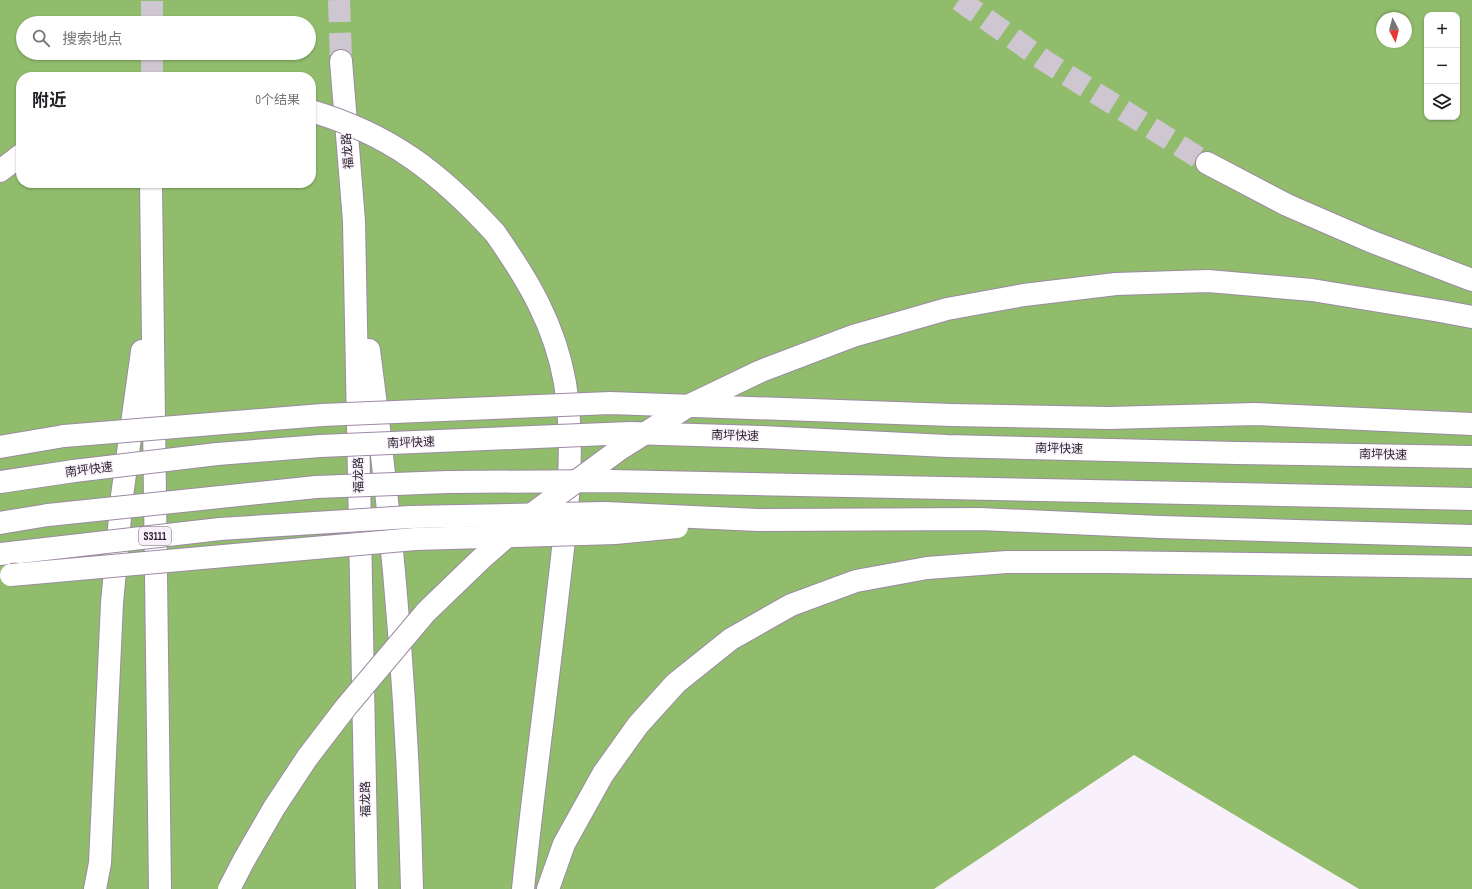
<!DOCTYPE html>
<html lang="zh">
<head>
<meta charset="utf-8">
<style>
	:root { --surface:#fff; --page:#f2f2f2; --text:#202124; --muted:#757577; --line:#e0e0e0 }
	body { margin:0; font-family:"Sofia Sans Condensed","Noto Sans SC",sans-serif; background:var(--page); color:var(--text) }
	.controls { position:absolute; right:12px; top:12px; display:grid; overflow:hidden; border-radius:8px; box-shadow:0 1px 3px #0004 }
	.controls button { width:36px; height:36px; display:grid; place-items:center; padding:0; border:0; border-bottom:1px solid var(--line); background:var(--surface); color:var(--text); font:20px sans-serif }
	.compass { position:absolute; left:1376px; top:12px; width:36px; height:36px; border-radius:50%; background:var(--surface); box-shadow:0 1px 3px #0004; rotate:173deg }
	.list { margin:0; padding:0; list-style:none }
	h2 { display:flex; justify-content:space-between; align-items:center; height:52px; margin:0; padding:0 16px; font-size:17px }
	h2 small { font-size:13px; font-weight:400; color:var(--muted) }
	.icon { flex:none; width:22px; height:22px; fill:none; stroke:currentColor; stroke-width:2; stroke-linecap:round; stroke-linejoin:round }
	.map { position:relative; flex:none; width:1472px; height:889px; overflow:hidden }
	.search { position:absolute; background:var(--surface); box-shadow:0 1px 3px #0004; left:16px; top:16px; width:300px; height:44px; display:flex; align-items:center; gap:10px; box-sizing:border-box; padding:0 14px; border-radius:22px; color:var(--muted); font-size:15px }
	.panel { position:absolute; background:var(--surface); box-shadow:0 1px 3px #0004; left:16px; top:72px; width:300px; height:116px; border-radius:16px }
	.map>svg:first-child { display:block }
	.forest { fill:#90bc6c; fill-rule:evenodd }
	.lines { fill:none; stroke-linecap:round; stroke-linejoin:round }
	.highway-tunnel { stroke:#cec6d1; stroke-width:22; stroke-dasharray:22 11; stroke-linecap:butt }
	.highway-casing { stroke:#9c8aa4; stroke-width:24 }
	.highway { stroke:#fff; stroke-width:22 }
	.highway-bridge-casing { stroke:#9c8aa4; stroke-width:24; stroke-linecap:butt }
	.highway-bridge { stroke:#fff; stroke-width:22 }
	.labels { text-anchor:middle; dominant-baseline:central; stroke-width:3; stroke-linejoin:round; paint-order:stroke }
	.shield { fill:#f8f0fb; stroke:#645c67; stroke-width:1 }
	.shield-label { font-size:11px; font-weight:bold; fill:#241d27 }
	.street-label { font-size:12px; fill:#241d27; stroke:#f8f0fb }
</style>
</head>
<body>
<div class="map">
<svg width="1472" height="889" viewBox="0 0 1472 889">
	<rect width="100%" height="100%" fill="#f8f0fb"/>
	<path class="forest" d="M0,0H1472V889H1359L1134,755L934,889H0ZM1427,15H1457V117H1427ZM1382,18H1406V42H1382ZM23,23H309V53H23ZM21,77H311V183H21Z"/>
	<g class="lines">
		<g class="highway-tunnel">
			<polyline points="339,0 341,61"/>
			<polyline points="959,0 1045,61 1207,163"/>
			<polyline points="152,23 152,0"/>
			<polyline points="152,77 152,53"/>
		</g>
		<g class="highway-casing">
			<g id="highway">
				<polyline points="341,61 354,221 367,889"/>
				<polyline points="1207,163 1287,205 1370,241 1472,280"/>
				<polyline points="0,171 21,155"/>
				<polyline points="151,183 160,889"/>
				<path d="M495,233C528,280 555,325 565,383C576,451 566,524 558,592C547,691 533,790 523,889"/>
				<polyline points="1440,311 1472,317"/>
				<path d="M369,350C393,528 408,709 412,889"/>
				<polyline points="0,447 64,436"/>
				<polyline points="1237,453 1472,457"/>
				<polyline points="0,482 74,471"/>
				<polyline points="0,523 48,515"/>
				<polyline points="1160,527 1472,536"/>
				<polyline points="0,554 19,552"/>
				<polyline points="95,889 100,863 112,603 122,496 142,351"/>
				<polyline points="548,889 564,844 603,774 638,725 676,683 731,639 791,605 856,581 927,568 1007,562 1106,562 1472,567"/>
			</g>
		</g>
		<use href="#highway" class="highway"/>
		<g class="highway-bridge-casing">
			<g id="highway-bridge">
				<path d="M311,111C390,134 440,173 495,233"/>
				<polyline points="64,436 322,415 610,403 952,415 1109,418 1255,414 1472,424"/>
				<polyline points="74,471 217,454 320,446 630,433 761,437 947,446 1237,453"/>
				<polyline points="48,515 316,487 448,482 611,481 1472,499"/>
				<polyline points="19,552 220,529 410,517 605,513 758,520 980,519 1160,527"/>
				<polyline points="11,575 415,539 615,533 677,527"/>
				<polyline points="229,889 244,860 274,808 307,758 346,707 426,612 481,559 536,511 620,449 690,405 761,371 853,336 947,309 1024,295 1116,284 1208,281 1312,290 1440,311"/>
			</g>
		</g>
		<use href="#highway-bridge" class="highway-bridge"/>
	</g>
	<g class="labels">
		<rect class="shield" x="139" y="527" width="32" height="18" rx="3"/>
		<g class="shield-label">
			<text x="155" y="536">S3111</text>
		</g>
		<g class="street-label">
			<text transform="translate(348 151) rotate(-94)">福龙路</text>
			<text transform="translate(735 436) rotate(2)">南坪快速</text>
			<text transform="translate(411 443) rotate(-2)">南坪快速</text>
			<text transform="translate(1059 449) rotate(1)">南坪快速</text>
			<text transform="translate(1383 455) rotate(1)">南坪快速</text>
			<text transform="translate(89 470) rotate(-7)">南坪快速</text>
			<text transform="translate(359 475) rotate(-91)">福龙路</text>
			<text transform="translate(366 799) rotate(-91)">福龙路</text>
		</g>
	</g>
</svg>
<div class="controls">
<button>+</button>
<button>−</button>
<button><svg class="icon" aria-label="layers" viewBox="0 0 24 24"><path d="M12 4l9 5-9 5-9-5zM3 14l9 5 9-5"/></svg></button>
</div>
<svg class="compass" viewBox="-18 -18 36 36"><path d="M0-13l5 13h-10z" fill="#e53935"/><path d="M0 13l5-13h-10z" fill="#757577"/></svg>
<div class="search"><svg class="icon" aria-label="search" viewBox="0 0 24 24"><circle cx="10" cy="10" r="6"/><path d="M15 15l6 6"/></svg>搜索地点</div>
<section class="panel">
<h2>附近<small>0个结果</small></h2>
<ul class="list">
</ul>
</section>
</div>
</body>
</html>
